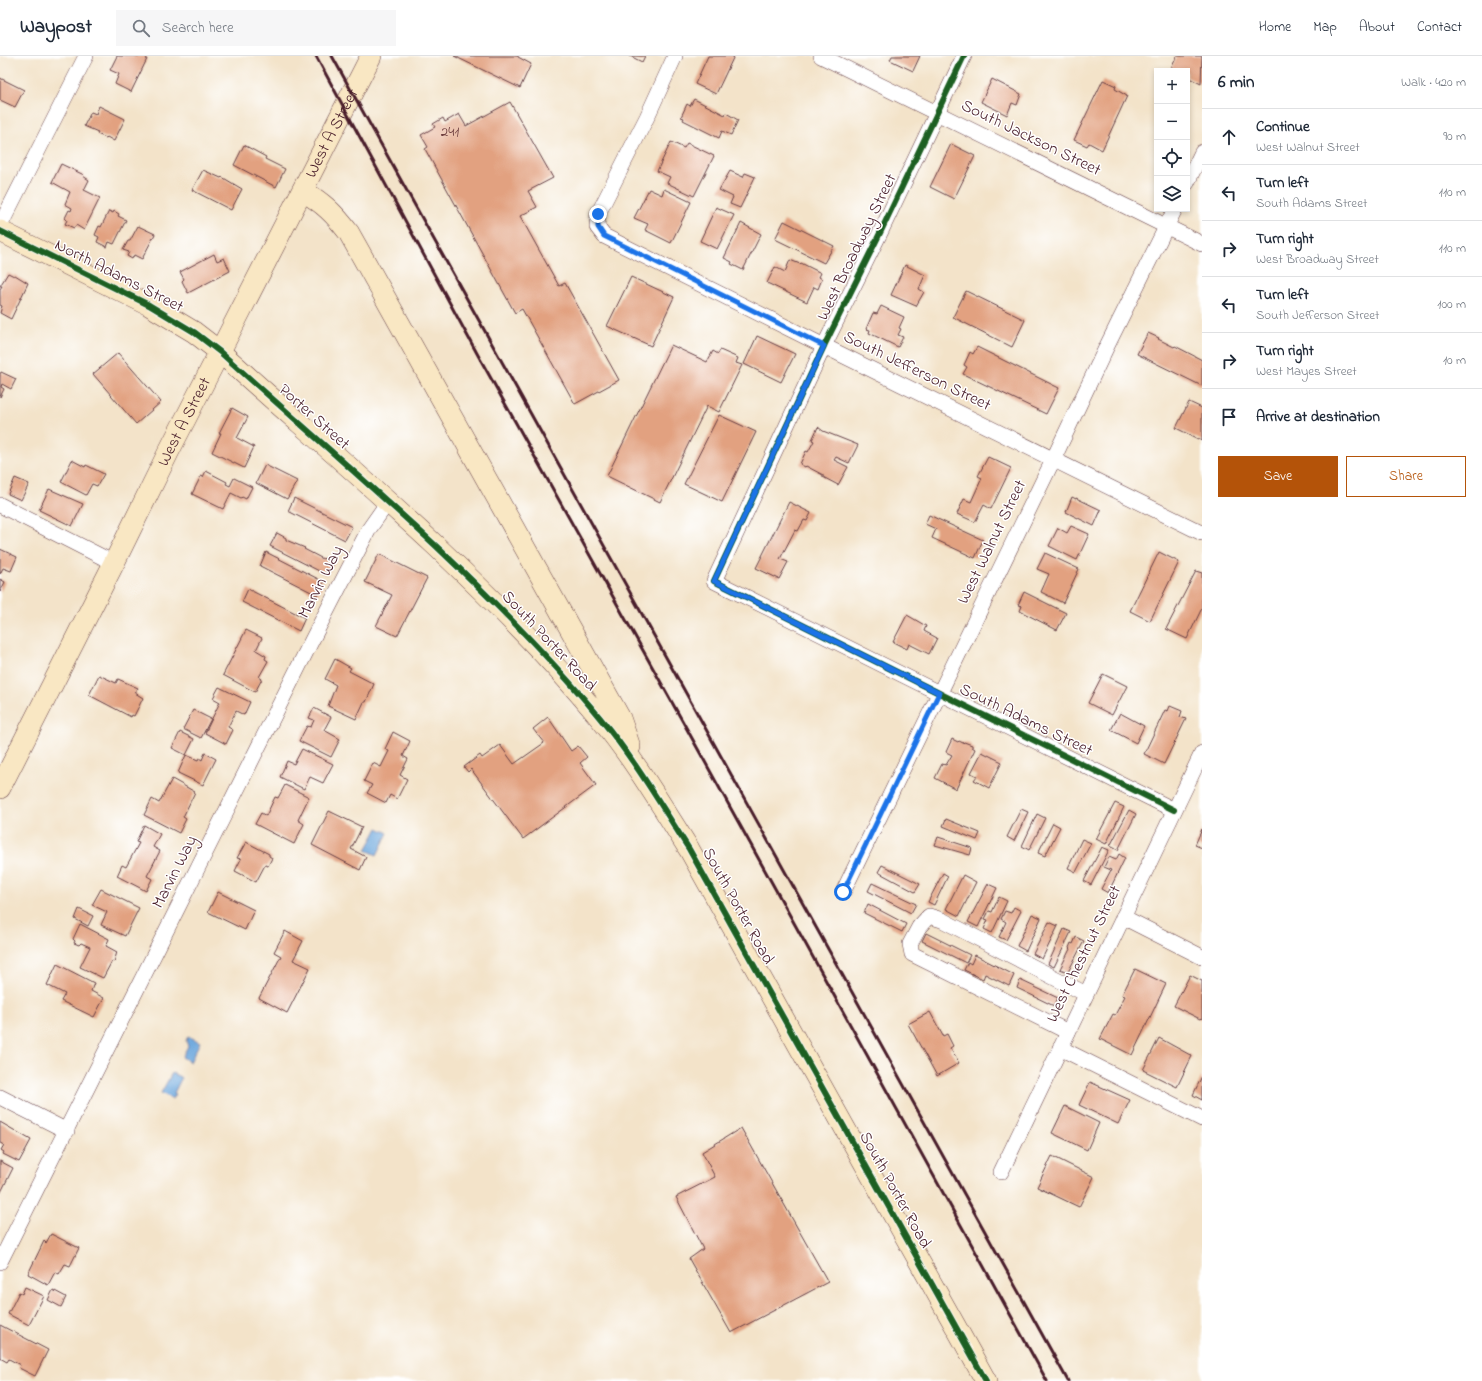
<!DOCTYPE html>
<html lang="en">
<head>
<meta charset="utf-8">
<style>
	:root { --surface:#fff; --page:#f6f6f7; --text:#1f2937; --muted:#747a83; --line:#e0e1e3; --accent:#b45309 }
	body { margin:0; font-family:"Indie Flower",sans-serif; background:var(--page); color:var(--text) }
	.controls { position:absolute; right:12px; top:12px; display:grid; overflow:hidden; border-radius:0px; box-shadow:0 2px 6px #0003 }
	.controls button { width:36px; height:36px; display:grid; place-items:center; padding:0; border:0; border-bottom:1px solid var(--line); background:var(--surface); color:var(--text); font:20px sans-serif }
	.stop { position:absolute; width:12px; height:12px; margin:-9px; border:3px solid #1a73e8; border-radius:50%; background:#fff }
	.stop.end { background:#1a73e8; border-color:#fff; box-shadow:0 1px 4px #0008 }
	.list { margin:0; padding:0; list-style:none }
	h2 { display:flex; justify-content:space-between; align-items:center; height:52px; margin:0; padding:0 16px; font-size:17px }
	h2 small { font-size:13px; font-weight:400; color:var(--muted) }
	.list li { display:grid; grid-template-columns:26px 1fr auto; gap:12px; align-items:center; box-sizing:border-box; height:56px; padding:0 16px; border-top:1px solid var(--line) }
	.list b { display:block; font-size:15px; white-space:nowrap }
	.list p { margin:0; font-size:13px; white-space:nowrap; color:var(--muted) }
	.list em { font-size:13px; font-style:normal; color:var(--muted) }
	.actions { display:flex; gap:8px; padding:12px 16px }
	.actions a { flex:1; padding:9px 0; border:1px solid var(--accent); border-radius:0px; text-align:center; font-size:14px; color:var(--accent) }
	.actions .main { background:var(--accent); color:#fff }
	.icon { flex:none; width:22px; height:22px; fill:none; stroke:currentColor; stroke-width:2; stroke-linecap:round; stroke-linejoin:round }
	.map { position:relative; flex:none; width:1202px; height:1325px; overflow:hidden }
	header { display:flex; align-items:center; gap:24px; box-sizing:border-box; height:56px; padding:0 20px; background:var(--surface); border-bottom:1px solid var(--line) }
	header strong { font-size:19px }
	nav { display:flex; gap:22px; margin-inline-start:auto; font-size:14px }
	.search { width:280px; height:36px; background:var(--page); display:flex; align-items:center; gap:10px; box-sizing:border-box; padding:0 14px; border-radius:0px; color:var(--muted); font-size:15px }
	main { display:flex }
	aside { flex:1; background:var(--surface) }
	.map>svg:first-child { display:block }
	.water { fill:#6ba6dc; stroke:#5a6284 }
	.building { fill:#e2a180 }
	.lines { fill:none; stroke-linecap:round; stroke-linejoin:round }
	.street-casing { stroke:#633c43; stroke-width:16 }
	.secondary-casing { stroke:#633c43; stroke-width:22 }
	.street { stroke:#fff; stroke-width:15 }
	.secondary { stroke:#f9e7c3; stroke-width:21 }
	.rail { stroke:#4a1f2b; stroke-width:3 }
	.cycleway-casing { stroke:#fff; stroke-width:8 }
	.cycleway { stroke:#1b5e20; stroke-width:6 }
	.route { stroke:#1a73e8; stroke-width:5 }
	.labels { text-anchor:middle; dominant-baseline:central; stroke-width:3; stroke-linejoin:round; paint-order:stroke }
	.number-label { font-size:15px; fill:#704040 }
	.street-label { font-size:17px; fill:#4a1f2b; stroke:#fff }
</style>
</head>
<body>
<header>
<strong>Waypost</strong>
<div class="search"><svg class="icon" aria-label="search" viewBox="0 0 24 24"><circle cx="10" cy="10" r="6"/><path d="M15 15l6 6"/></svg>Search here</div>
<nav><a>Home</a><a>Map</a><a>About</a><a>Contact</a></nav>
</header>
<main>
<div class="map">
<svg width="1202" height="1325" viewBox="0 0 1202 1325">
	<rect width="100%" height="100%" fill="#fff"/>
	<filter id="ink" filterUnits="userSpaceOnUse"><feTurbulence type="fractalNoise" baseFrequency=".025" numOctaves="2"/><feDisplacementMap in="SourceGraphic" scale="8" xChannelSelector="R" yChannelSelector="G"/><feConvolveMatrix kernelMatrix="1 2 1 2 8 2 1 2 1" color-interpolation-filters="sRGB"/></filter>
	<filter id="wash" filterUnits="userSpaceOnUse"><feTurbulence type="fractalNoise" baseFrequency=".012" numOctaves="4" result="noise"/><feDisplacementMap in="SourceGraphic" scale="16" xChannelSelector="R" yChannelSelector="G"/><feGaussianBlur stdDeviation="0.9" result="paint"/><feColorMatrix in="noise" values="0 0 0 0 0 0 0 0 0 0 0 0 0 0 0 0 0 1.4 0 .05"/><feComposite in="paint" operator="in"/></filter>
	<g filter="url(#wash)">
		<rect width="100%" height="100%" fill="#f3e3c9"/>
		<g class="water">
			<polygon points="378,772 388,777 377,799 366,794"/>
			<polygon points="188,980 200,986 190,1006 182,1001 188,990 186,985"/>
			<polygon points="172,1017 180,1021 181,1023 174,1037 175,1038 172,1043 161,1037"/>
		</g>
		<g id="blocks">
			<g class="building">
				<polygon points="117,0 146,0 147,3 131,36 115,28 119,18 110,14"/>
				<polygon points="454,0 518,0 518,1 531,8 520,32"/>
				<polygon points="630,0 645,0 642,6"/>
				<polygon points="708,0 734,0 716,38 695,28"/>
				<polygon points="892,0 920,0 913,15 890,4"/>
				<polygon points="1177,0 1202,0 1201,28 1187,21 1187,15 1170,15"/>
				<polygon points="0,22 24,34 15,51 0,44"/>
				<polygon points="992,23 1021,38 1017,49 1012,47 1007,59 981,46"/>
				<polygon points="1103,24 1116,30 1115,33 1127,40 1102,94 1089,87 1087,90 1074,84"/>
				<polygon points="694,43 725,59 726,57 738,64 731,79 722,75 719,82 683,64 684,62 681,61 687,48 690,50"/>
				<polygon points="510,46 553,122 528,135 537,151 520,160 559,230 565,227 619,324 575,348 522,253 515,257 425,93 428,91 421,79 435,71 433,68 443,62 445,66 459,58 466,70"/>
				<polygon points="99,50 125,63 114,85 107,81 106,82 97,78 98,76 84,70 91,56 96,58"/>
				<polygon points="671,86 684,92 687,87 714,100 694,140 667,127 670,121 657,115"/>
				<polygon points="951,88 975,100 954,143 930,131"/>
				<polygon points="244,89 266,101 265,103 285,113 276,131 234,109"/>
				<polygon points="61,108 84,119 83,120 89,124 84,134 100,142 84,174 76,169 74,172 65,168 67,164 65,162 69,154 71,155 72,152 65,148 70,136 52,126"/>
				<polygon points="203,114 221,122 222,121 242,133 231,154 192,134"/>
				<polygon points="730,115 743,121 745,117 755,121 740,152 730,148 733,141 719,134"/>
				<polygon points="649,133 662,139 664,133 691,146 671,187 645,174 648,168 634,162"/>
				<polygon points="716,151 734,159 717,193 700,185"/>
				<polygon points="109,155 113,157 114,155 119,158 118,160 126,164 114,188 109,186 107,191 97,186 99,181 95,179 99,170 101,171"/>
				<polygon points="784,165 834,190 824,207 775,183"/>
				<polygon points="741,167 761,178 743,214 731,208 732,206 724,202"/>
				<polygon points="138,170 155,178 142,203 134,199 132,203 127,200 129,196 123,194 128,185 130,185"/>
				<polygon points="214,198 217,205 224,202 230,215 188,237 182,225 184,223 180,216"/>
				<polygon points="790,204 800,208 801,207 821,217 819,221 822,223 818,233 814,231 807,246 767,227 775,211 785,216"/>
				<polygon points="905,209 925,219 919,233 924,236 916,250 891,239"/>
				<polygon points="8,217 14,220 15,219 28,227 11,263 0,257 2,250 0,249 0,233 2,230 0,230"/>
				<polygon points="631,221 674,241 651,290 607,270"/>
				<polygon points="966,235 1025,264 1012,291 953,261"/>
				<polygon points="881,250 904,261 899,272 901,273 898,279 903,281 898,291 869,277 870,274 866,273 873,257 877,258"/>
				<polygon points="1148,277 1159,282 1158,283 1174,291 1175,290 1202,304 1202,330 1137,298"/>
				<polygon points="757,280 795,298 781,326 744,308"/>
				<polygon points="671,289 707,306 713,295 718,298 720,294 738,302 736,307 742,309 719,356 707,350 660,446 607,420"/>
				<polygon points="977,291 1059,332 1046,358 963,318 967,311 964,309 970,296 973,298"/>
				<polygon points="118,297 161,346 136,368 93,318"/>
				<polygon points="1,316 16,323 11,333 2,328 1,331 4,333 0,341 0,318"/>
				<polygon points="1189,346 1202,352 1202,385 1176,372"/>
				<polygon points="232,352 248,361 237,382 254,391 244,412 212,396 221,377 219,377"/>
				<polygon points="719,359 756,376 722,446 684,428"/>
				<polygon points="818,371 823,375 858,389 849,407 836,401 834,404 848,411 838,429 823,421 823,419 806,410 805,411 800,408 806,395 808,396 814,385 812,384"/>
				<polygon points="988,401 1011,412 991,453 984,449 975,466 957,458 964,443 971,446 982,422 978,420"/>
				<polygon points="72,404 85,411 86,409 104,418 97,430 92,428 86,439 61,426"/>
				<polygon points="265,409 297,425 287,443 256,427"/>
				<polygon points="206,415 227,426 226,428 230,430 234,422 252,431 246,443 242,441 241,442 231,437 223,453 192,438 201,420 203,421"/>
				<polygon points="15,422 29,428 21,444 8,438"/>
				<polygon points="49,433 83,448 72,470 39,454"/>
				<polygon points="1072,441 1076,443 1076,442 1101,454 1094,470 1066,456"/>
				<polygon points="294,442 352,471 345,484 288,455"/>
				<polygon points="789,446 811,457 807,465 804,464 798,475 795,474 780,503 788,506 779,523 756,512"/>
				<polygon points="929,459 983,484 975,502 932,482 936,473 925,468"/>
				<polygon points="1071,470 1089,478 1077,504 1049,490 1058,472 1067,477"/>
				<polygon points="277,477 286,482 286,484 305,492 304,493 323,503 324,502 334,507 327,519 270,490"/>
				<polygon points="0,493 17,501 11,515 3,512 0,518"/>
				<polygon points="266,496 324,526 317,539 260,510"/>
				<polygon points="1159,496 1179,506 1150,565 1130,555"/>
				<polygon points="1045,497 1079,513 1063,547 1041,536 1049,518 1037,513"/>
				<polygon points="379,498 427,522 397,580 376,570 392,539 365,526"/>
				<polygon points="1196,515 1202,517 1202,552 1187,583 1166,573"/>
				<polygon points="0,523 5,526 0,536"/>
				<polygon points="248,533 305,562 299,575 242,546"/>
				<polygon points="1024,536 1066,557 1057,574 1020,555 1022,550 1018,549"/>
				<polygon points="907,559 926,570 924,575 937,582 929,598 909,588 907,593 893,586"/>
				<polygon points="246,574 262,582 256,594 266,600 265,603 268,605 259,621 262,623 255,636 223,619"/>
				<polygon points="335,603 351,612 349,615 374,628 366,646 364,646 356,663 328,650 336,629 325,623"/>
				<polygon points="1103,618 1127,630 1112,659 1088,647"/>
				<polygon points="99,619 116,627 118,623 138,632 135,637 143,642 134,660 132,659 131,661 89,639"/>
				<polygon points="219,631 250,646 244,659 236,655 228,671 233,674 226,688 205,677 220,646 213,642"/>
				<polygon points="1170,650 1182,655 1180,661 1186,663 1164,708 1144,698 1165,654 1168,655"/>
				<polygon points="314,652 331,661 324,674 340,683 331,701 299,685 307,670 311,671 314,664 309,662"/>
				<polygon points="193,654 211,663 201,682 183,673"/>
				<polygon points="1120,657 1144,670 1136,687 1111,674"/>
				<polygon points="548,661 571,695 578,690 587,701 580,707 596,729 523,783 471,713 468,716 464,711 480,699 482,702 500,689 514,708 544,687 533,673"/>
				<polygon points="180,676 194,683 186,699 172,692"/>
				<polygon points="393,676 410,685 403,700 408,703 400,719 407,723 397,743 390,739 386,747 367,737 372,729 364,725 373,707 381,711 389,695 385,693"/>
				<polygon points="952,683 958,686 959,685 963,687 964,686 972,689 972,691 975,693 956,733 935,722 942,708 946,709 952,699 946,696"/>
				<polygon points="302,693 333,708 323,727 310,721 304,733 280,721 287,705 294,708"/>
				<polygon points="982,696 1002,706 989,732 974,724 977,720 971,717"/>
				<polygon points="205,697 216,703 203,729 178,717 186,699 198,704 199,702 202,704"/>
				<polygon points="172,723 195,736 183,761 186,763 179,777 144,759 152,743 159,747"/>
				<polygon points="285,729 309,741 298,764 304,768 294,788 255,768 261,757 266,760 275,741 278,742"/>
				<polygon points="1115,747 1124,751 1106,788 1096,783"/>
				<polygon points="1021,753 1028,756 1014,785 1007,781"/>
				<polygon points="1129,754 1136,758 1118,794 1110,790"/>
				<polygon points="329,755 362,771 351,793 366,801 360,814 312,789"/>
				<polygon points="1037,758 1045,762 1029,794 1022,790"/>
				<polygon points="946,763 980,777 977,784 943,770"/>
				<polygon points="1053,767 1060,771 1045,800 1038,797"/>
				<polygon points="144,769 160,778 153,791 160,795 147,820 152,823 146,835 117,820 122,809 126,811 139,787 136,786"/>
				<polygon points="1202,773 1202,792 1195,789"/>
				<polygon points="938,781 972,792 970,799 935,789"/>
				<polygon points="1082,783 1091,787 1076,816 1068,812"/>
				<polygon points="246,786 269,798 269,800 272,802 268,810 265,809 256,826 235,815 241,803 237,802"/>
				<polygon points="1102,791 1109,794 1091,829 1084,825"/>
				<polygon points="1119,798 1125,802 1108,837 1101,833 1111,814 1104,811 1109,801 1116,804"/>
				<polygon points="882,809 920,828 915,836 878,816"/>
				<polygon points="943,817 948,820 934,849 928,846"/>
				<polygon points="963,819 976,826 959,860 946,853"/>
				<polygon points="872,827 916,848 911,857 868,835"/>
				<polygon points="988,828 997,832 978,871 968,866"/>
				<polygon points="101,833 139,852 125,880 101,869 107,856 92,849"/>
				<polygon points="218,836 254,854 245,874 208,856"/>
				<polygon points="999,841 1007,845 992,877 984,873 988,864 985,863 989,855 992,856"/>
				<polygon points="868,848 906,868 902,876 864,857"/>
				<polygon points="1014,851 1021,855 1006,884 999,881 1006,866 1001,863 1005,855 1011,857"/>
				<polygon points="79,853 93,860 88,870 75,863"/>
				<polygon points="1032,858 1041,862 1026,895 1017,890"/>
				<polygon points="1049,866 1058,870 1042,903 1033,898"/>
				<polygon points="80,868 109,883 106,890 117,896 114,906 112,905 103,922 80,911 90,891 81,887 79,889 74,887 75,885 73,883"/>
				<polygon points="1064,873 1071,876 1054,911 1048,908"/>
				<polygon points="285,875 303,885 293,904 310,912 287,957 259,942 281,900 274,896"/>
				<polygon points="926,877 970,899 966,907 922,885"/>
				<polygon points="1076,881 1084,885 1068,916 1060,913 1070,893 1069,892 1071,887 1073,888"/>
				<polygon points="975,899 1014,919 1009,930 985,918 983,923 964,914 968,906 971,908"/>
				<polygon points="57,908 94,927 91,935 104,942 94,961 61,945 65,938 47,929"/>
				<polygon points="1135,913 1166,928 1132,999 1100,983 1113,958 1115,959 1125,940 1122,939"/>
				<polygon points="1190,919 1202,925 1202,963 1201,962 1200,963 1174,950"/>
				<polygon points="1020,924 1058,942 1054,950 1017,932"/>
				<polygon points="930,956 943,980 947,978 953,990 950,992 959,1007 937,1020 908,968"/>
				<polygon points="1159,982 1192,1000 1177,1031 1143,1014"/>
				<polygon points="1202,1020 1202,1044 1193,1039"/>
				<polygon points="1090,1026 1130,1044 1118,1068 1079,1049"/>
				<polygon points="1065,1050 1099,1067 1087,1094 1052,1077"/>
				<polygon points="0,1066 31,1084 19,1106 3,1098 4,1096 1,1094 4,1089 0,1087"/>
				<polygon points="741,1072 828,1226 731,1277 689,1203 703,1193 676,1141 715,1121 702,1096"/>
				<polygon points="1052,1100 1094,1121 1079,1151 1037,1131"/>
				<polygon points="0,1105 13,1112 0,1138"/>
				<polygon points="51,1178 79,1192 70,1210 65,1208 59,1218 55,1216 48,1229 28,1218 44,1185 46,1187"/>
				<polygon points="25,1231 44,1240 29,1269 8,1258 19,1236 22,1238"/>
				<polygon points="53,1234 66,1241 61,1251 48,1244"/>
				<polygon points="0,1269 48,1294 35,1320 19,1312 20,1309 9,1303 7,1306 0,1302"/>
			</g>
		</g>
	</g>
	<g filter="url(#ink)">
		<use href="#blocks" fill-opacity="0" stroke="#633c43" stroke-width="1"/>
		<g class="lines">
			<g class="street-casing">
				<g id="street">
					<polyline points="675,0 647,61 598,158 597,171 604,180 824,290 1202,477"/>
					<polyline points="821,0 1202,188"/>
					<polyline points="964,0 881,175 824,290 714,525 1174,754"/>
					<polyline points="1187,127 1202,96"/>
					<polyline points="0,170 86,0"/>
					<polyline points="0,449 114,507"/>
					<polyline points="843,836 1053,404 1106,292 1175,153"/>
					<polyline points="1123,861 1202,901"/>
					<polyline points="1068,976 912,898 910,888 919,871 929,860 942,864 1086,938"/>
					<polyline points="1060,992 1202,1063"/>
					<polyline points="0,1041 67,1075"/>
					<polyline points="1001,1116 1202,697"/>
					<polyline points="0,1206 312,584 369,473 388,446"/>
				</g>
			</g>
			<g class="secondary-casing">
				<g id="secondary">
					<path d="M303,135C323,147 334,157 349,177L620,662L630,691"/>
					<path d="M0,175L149,249L194,276L220,296C292,361 365,424 436,490C493,544 550,601 600,662C634,703 661,749 689,793L986,1325"/>
					<path id="s1" d="M0,732L114,507L169,395L371,0"/>
				</g>
			</g>
			<use href="#street" class="street"/>
			<use href="#secondary" class="secondary"/>
			<g class="rail">
				<polyline points="316,0 479,301 683,666 1047,1325"/>
				<polyline points="332,0 1068,1325"/>
			</g>
			<g class="cycleway-casing">
				<g id="cycleway">
					<polyline points="964,0 881,175 824,290 714,525 1174,754"/>
					<path d="M0,175L149,249L194,276L220,296C292,361 365,424 436,490C493,544 550,601 600,662C634,703 661,749 689,793L986,1325"/>
				</g>
			</g>
			<use href="#cycleway" class="cycleway"/>
		</g>
	</g>
	<g class="lines" filter="url(#ink)">
		<polyline class="route" points="598,158 598,171 604,180 824,290 714,525 939,637 843,836"/>
	</g>
	<g class="labels">
		<g class="number-label">
			<text x="450" y="76">241</text>
		</g>
		<g class="street-label">
			<text stroke="none"><textPath href="#s1" startOffset="734">West A Street</textPath></text>
			<text transform="translate(1031 82) rotate(26)">South Jackson Street</text>
			<text transform="translate(857 191) rotate(-64)">West Broadway Street</text>
			<text transform="translate(119 220) rotate(27)">North Adams Street</text>
			<text transform="translate(917 315) rotate(26)">South Jefferson Street</text>
			<text transform="translate(314 361) rotate(42)">Porter Street</text>
			<text stroke="none"><textPath href="#s1" startOffset="410">West A Street</textPath></text>
			<text transform="translate(992 486) rotate(-64)">West Walnut Street</text>
			<text transform="translate(321 526) rotate(-63)">Marvin Way</text>
			<text transform="translate(549 585) rotate(47)">South Porter Road</text>
			<text transform="translate(1026 664) rotate(26)">South Adams Street</text>
			<text transform="translate(175 816) rotate(-63)">Marvin Way</text>
			<text transform="translate(738 850) rotate(61)">South Porter Road</text>
			<text transform="translate(1084 898) rotate(-64)">West Chestnut Street</text>
			<text transform="translate(895 1134) rotate(61)">South Porter Road</text>
		</g>
	</g>
</svg>
<div class="controls">
<button>+</button>
<button>−</button>
<button><svg class="icon" aria-label="locate" viewBox="0 0 24 24"><circle cx="12" cy="12" r="6"/><path d="M12 2v4M12 18v4M2 12h4M18 12h4"/></svg></button>
<button><svg class="icon" aria-label="layers" viewBox="0 0 24 24"><path d="M12 4l9 5-9 5-9-5zM3 14l9 5 9-5"/></svg></button>
</div>
<div class="stop" style="left:843px;top:836px"></div>
<div class="stop end" style="left:598px;top:158px"></div>
</div>
<aside>
<h2>6 min<small>Walk · 420 m</small></h2>
<ul class="list">
<li><svg class="icon" aria-label="ahead" viewBox="0 0 24 24"><path d="M12 20V5M6 11l6-6 6 6"/></svg><div><b>Continue</b><p>West Walnut Street</p></div><em>90 m</em></li>
<li><svg class="icon" aria-label="left" viewBox="0 0 24 24"><path d="M17 20v-9H6M10 6l-5 5 5 5"/></svg><div><b>Turn left</b><p>South Adams Street</p></div><em>110 m</em></li>
<li><svg class="icon" aria-label="right" viewBox="0 0 24 24"><path d="M7 20v-9h11M14 6l5 5-5 5"/></svg><div><b>Turn right</b><p>West Broadway Street</p></div><em>110 m</em></li>
<li><svg class="icon" aria-label="left" viewBox="0 0 24 24"><path d="M17 20v-9H6M10 6l-5 5 5 5"/></svg><div><b>Turn left</b><p>South Jefferson Street</p></div><em>100 m</em></li>
<li><svg class="icon" aria-label="right" viewBox="0 0 24 24"><path d="M7 20v-9h11M14 6l5 5-5 5"/></svg><div><b>Turn right</b><p>West Mayes Street</p></div><em>10 m</em></li>
<li><svg class="icon" aria-label="arrive" viewBox="0 0 24 24"><path d="M6 21V4h12l-3 4 3 4H6"/></svg><div><b>Arrive at destination</b></div></li>
</ul>
<div class="actions"><a class="main">Save</a><a>Share</a></div>
</aside>
</main>
</body>
</html>
